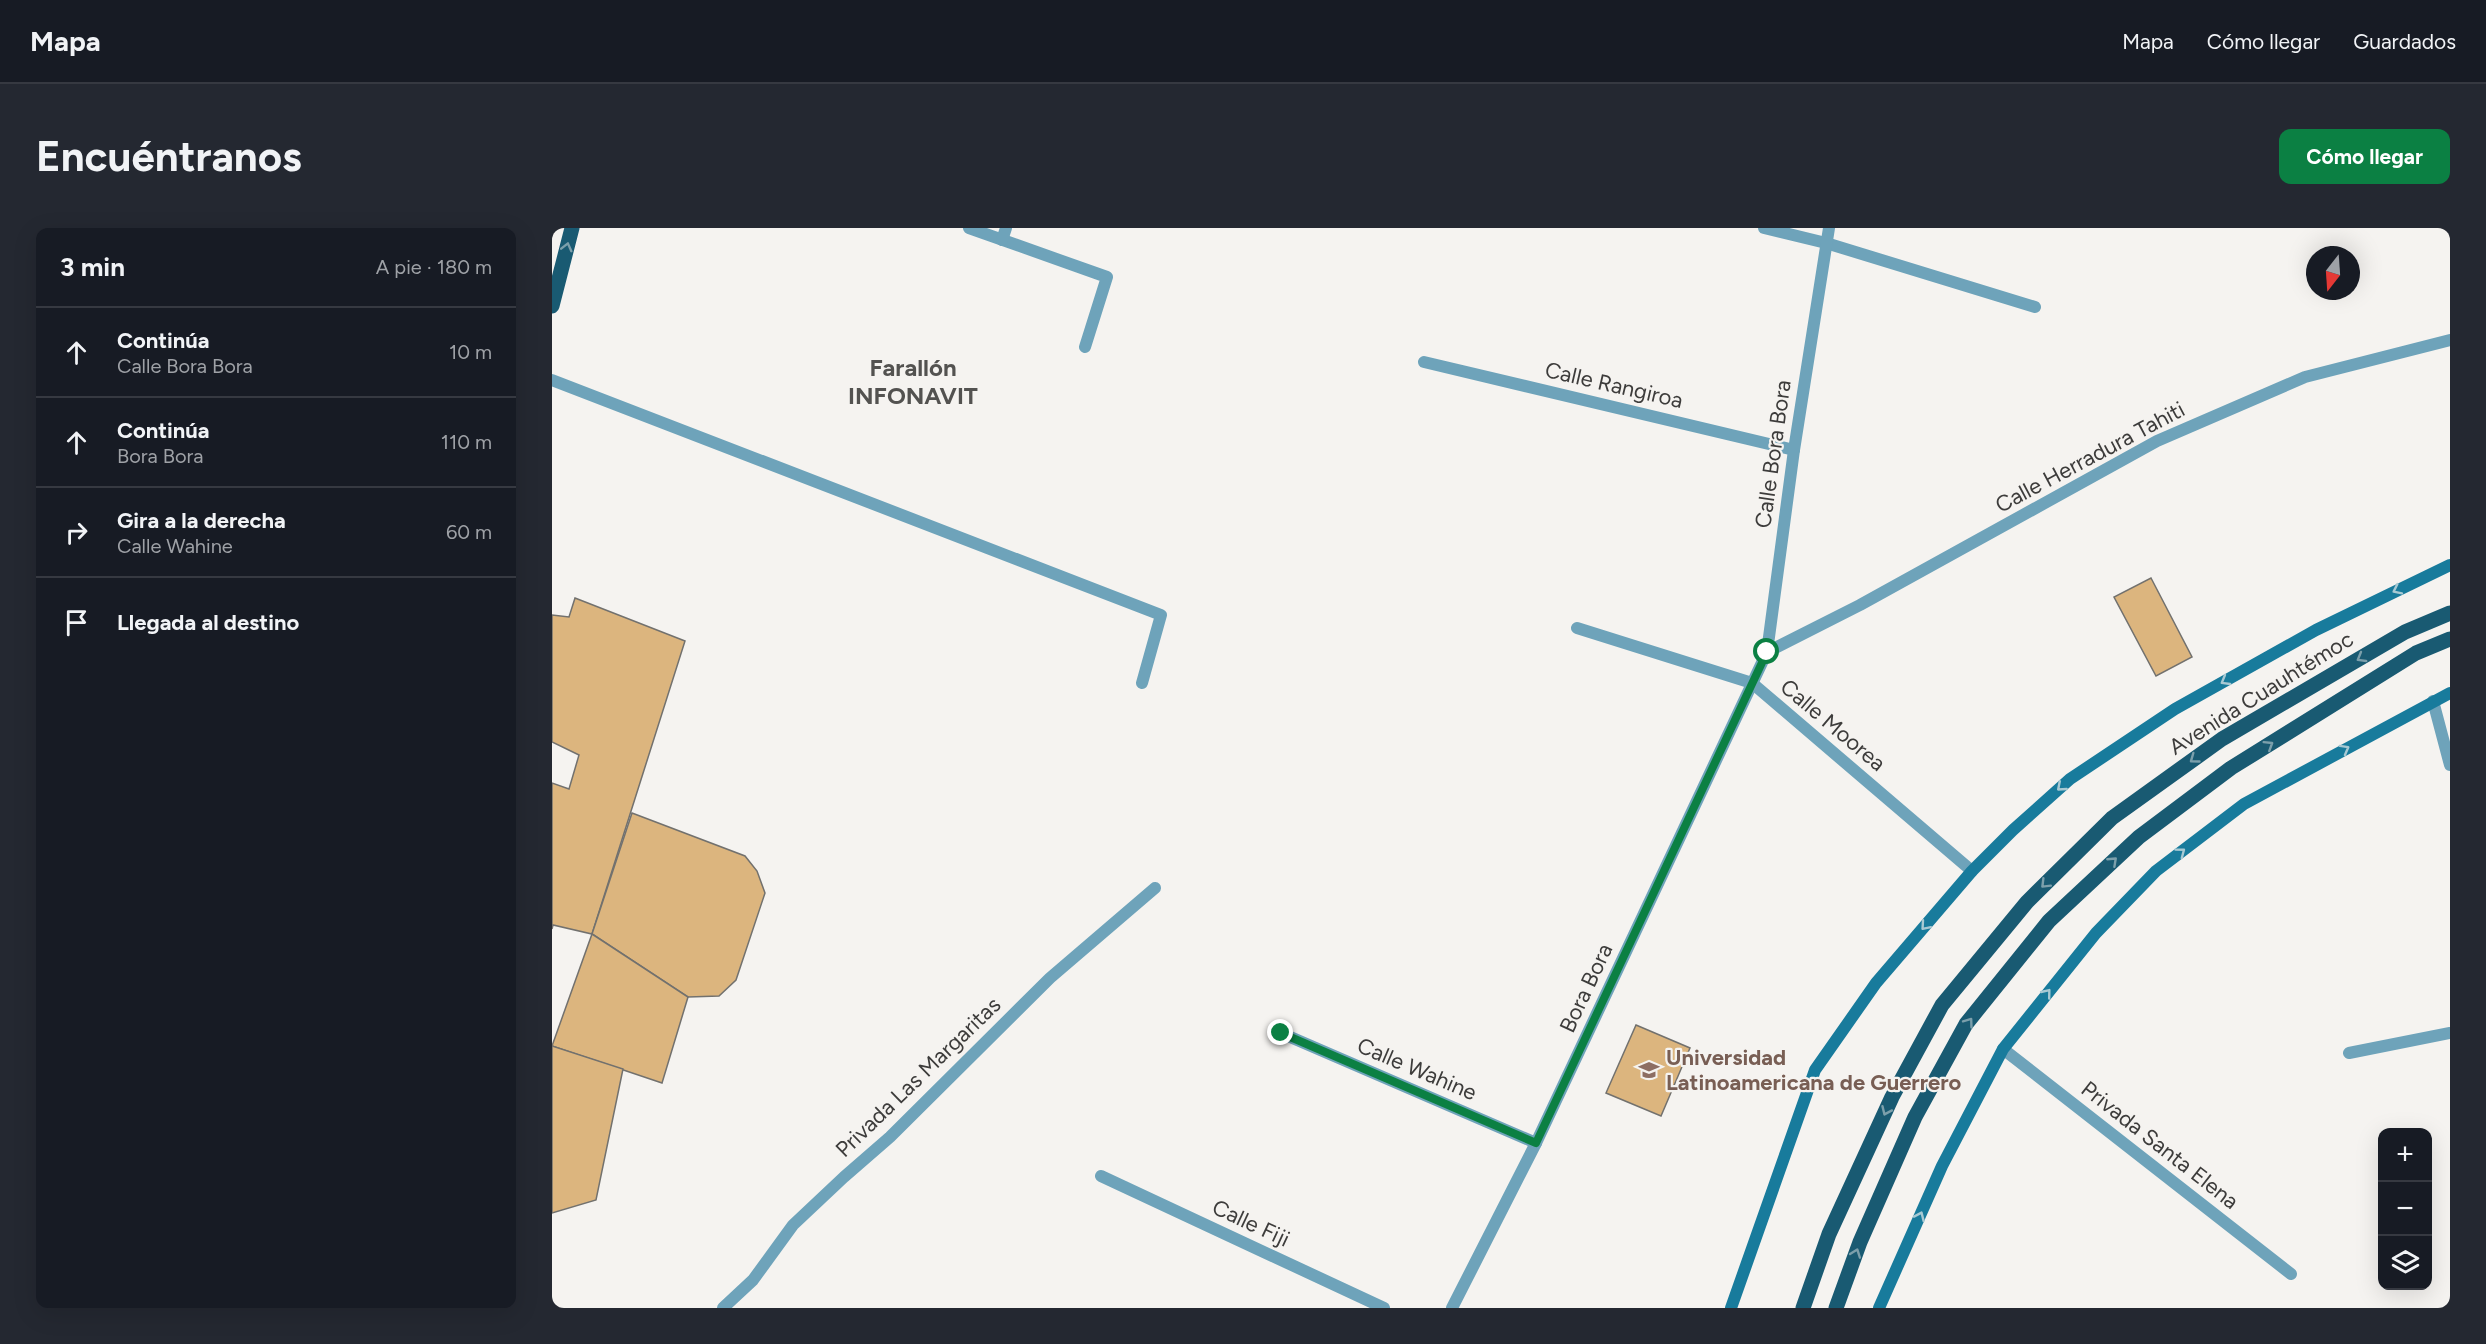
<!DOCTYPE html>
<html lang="es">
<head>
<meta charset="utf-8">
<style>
	:root { --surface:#171b24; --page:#242831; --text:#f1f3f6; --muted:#9ea1a6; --line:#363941; --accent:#0b8043 }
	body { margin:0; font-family:Figtree,sans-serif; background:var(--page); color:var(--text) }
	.controls { position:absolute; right:18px; bottom:18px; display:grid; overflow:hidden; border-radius:12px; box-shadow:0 6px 24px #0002 }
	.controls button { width:54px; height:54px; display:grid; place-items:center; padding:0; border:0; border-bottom:2px solid var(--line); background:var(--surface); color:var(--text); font:30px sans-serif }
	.compass { position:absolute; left:1754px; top:18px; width:54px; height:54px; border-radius:50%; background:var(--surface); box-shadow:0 6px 24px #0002; rotate:197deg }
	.stop { position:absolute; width:18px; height:18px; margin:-14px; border:4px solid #0b8043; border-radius:50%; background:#fff }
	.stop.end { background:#0b8043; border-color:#fff; box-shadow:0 2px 6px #0008 }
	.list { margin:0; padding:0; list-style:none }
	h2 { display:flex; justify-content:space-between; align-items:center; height:78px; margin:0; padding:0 24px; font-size:26px }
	h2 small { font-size:20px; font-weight:400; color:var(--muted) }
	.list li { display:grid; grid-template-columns:39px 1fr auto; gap:18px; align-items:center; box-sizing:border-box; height:90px; padding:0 24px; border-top:2px solid var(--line) }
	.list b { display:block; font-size:22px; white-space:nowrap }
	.list p { margin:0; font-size:20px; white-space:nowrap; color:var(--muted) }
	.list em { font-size:20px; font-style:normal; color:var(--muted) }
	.icon { flex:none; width:33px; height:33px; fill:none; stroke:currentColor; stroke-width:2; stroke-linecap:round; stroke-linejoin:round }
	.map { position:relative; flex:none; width:1898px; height:1080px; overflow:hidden; border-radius:12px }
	header { display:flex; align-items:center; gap:36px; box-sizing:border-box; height:84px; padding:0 30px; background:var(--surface); border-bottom:2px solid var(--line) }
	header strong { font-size:28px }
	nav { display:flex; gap:33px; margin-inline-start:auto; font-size:21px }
	.intro { display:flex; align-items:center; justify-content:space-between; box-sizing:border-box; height:144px; padding:0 36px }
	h1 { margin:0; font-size:42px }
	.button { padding:15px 27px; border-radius:12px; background:var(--accent); color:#fff; font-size:21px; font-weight:700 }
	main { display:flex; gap:36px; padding:0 36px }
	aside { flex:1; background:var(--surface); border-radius:12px; box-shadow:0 6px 24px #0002 }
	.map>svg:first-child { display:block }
	.building { fill:#dcb57e; stroke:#72716e; stroke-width:1.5 }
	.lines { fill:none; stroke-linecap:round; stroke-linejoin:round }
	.lane { stroke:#6ea3ba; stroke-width:12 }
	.street { stroke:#6ea3ba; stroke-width:12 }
	.secondary { stroke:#187b9c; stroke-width:12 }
	.primary { stroke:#195a72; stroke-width:15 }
	.oneway { stroke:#7c9fab }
	.oneway2 { stroke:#a8c9d3 }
	.route { stroke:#0b8043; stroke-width:8 }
	.labels { text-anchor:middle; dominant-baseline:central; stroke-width:4.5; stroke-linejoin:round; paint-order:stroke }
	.street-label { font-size:22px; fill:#3d3c3b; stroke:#f5f3f0 }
	.education-label { font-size:22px; font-weight:bold; fill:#785e54; stroke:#f5f3f0; text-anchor:start }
	.neighbourhood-label { font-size:24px; font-weight:bold; fill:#535250; stroke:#f5f3f0 }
</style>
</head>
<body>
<header>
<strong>Mapa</strong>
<nav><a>Mapa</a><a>Cómo llegar</a><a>Guardados</a></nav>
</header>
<div class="intro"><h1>Encuéntranos</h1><a class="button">Cómo llegar</a></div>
<main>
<aside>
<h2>3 min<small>A pie · 180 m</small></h2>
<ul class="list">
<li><svg class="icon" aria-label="ahead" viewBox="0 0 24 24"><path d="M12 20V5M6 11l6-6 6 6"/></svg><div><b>Continúa</b><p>Calle Bora Bora</p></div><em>10 m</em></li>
<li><svg class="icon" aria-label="ahead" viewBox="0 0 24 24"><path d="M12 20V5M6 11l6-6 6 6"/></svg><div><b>Continúa</b><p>Bora Bora</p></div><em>110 m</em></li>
<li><svg class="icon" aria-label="right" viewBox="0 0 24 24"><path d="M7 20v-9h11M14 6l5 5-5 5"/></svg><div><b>Gira a la derecha</b><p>Calle Wahine</p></div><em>60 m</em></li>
<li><svg class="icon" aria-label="arrive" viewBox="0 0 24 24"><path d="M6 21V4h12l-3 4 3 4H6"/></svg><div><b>Llegada al destino</b></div></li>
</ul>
</aside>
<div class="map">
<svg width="1898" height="1080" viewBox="0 0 1898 1080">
	<rect width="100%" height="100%" fill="#f5f3f0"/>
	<g class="building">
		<polygon points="1599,350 1640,429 1604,448 1562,369"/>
		<polygon points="23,370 133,413 40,706 1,697 0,701 0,555 17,561 27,527 0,514 0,387 17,389"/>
		<polygon points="80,585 193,628 205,643 213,665 184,752 167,768 136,769 40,706"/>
		<polygon points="40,706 136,769 110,855 0,818"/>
		<polygon points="1084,797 1138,820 1109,888 1054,865"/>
		<polygon points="0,818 71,841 44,972 0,985"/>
	</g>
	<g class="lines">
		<polyline class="lane" points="1797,825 1898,805"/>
		<g class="street">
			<polyline points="417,0 555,49 533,119"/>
			<polyline points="1212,0 1274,15 1483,79"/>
			<polyline points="450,12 454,0"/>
			<polyline points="872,134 1242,222"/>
			<polyline points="0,152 609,387 590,455"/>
			<polyline points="1025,400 1200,455 1420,643"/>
			<polyline points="1215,424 1308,377 1605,213 1753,149 1898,112"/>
			<polyline points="1881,473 1898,537"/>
			<polyline points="729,805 984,915"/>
			<polyline points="1451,821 1739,1046"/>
			<polyline points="549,948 832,1080"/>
			<polyline points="171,1080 201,1052 241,997 292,949 338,909 498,750 603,660"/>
			<polyline points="900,1080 984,915 1215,424 1242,222 1277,0"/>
		</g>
		<g class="secondary">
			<polyline points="1179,1080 1263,842 1324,755 1420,643 1461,602 1518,551 1623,481 1764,402 1898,337"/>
			<polyline points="1327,1080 1390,938 1451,821 1544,705 1604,643 1692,576 1898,465"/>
		</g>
		<g class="primary">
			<polyline points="0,78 20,0"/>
			<polyline points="1251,1080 1277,1006 1340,869 1390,777 1475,674 1560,590 1670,511 1853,404 1898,385"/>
			<polyline points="1284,1080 1308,1014 1363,889 1414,796 1497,693 1587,609 1679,540 1864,425 1898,411"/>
		</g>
	</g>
	<defs><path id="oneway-chevron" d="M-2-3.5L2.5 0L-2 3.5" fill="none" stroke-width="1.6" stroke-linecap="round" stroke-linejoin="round" transform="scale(1.5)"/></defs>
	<g class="oneway">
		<use href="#oneway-chevron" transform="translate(15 19) rotate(-76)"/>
		<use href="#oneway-chevron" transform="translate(1809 430) rotate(150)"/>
		<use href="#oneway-chevron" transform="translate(1717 517) rotate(-32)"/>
		<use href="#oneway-chevron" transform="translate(1642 531) rotate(144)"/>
		<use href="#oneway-chevron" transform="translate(1561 633) rotate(-43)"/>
		<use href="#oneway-chevron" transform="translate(1493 656) rotate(135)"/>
		<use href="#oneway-chevron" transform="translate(1417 794) rotate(-54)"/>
		<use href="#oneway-chevron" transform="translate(1334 883) rotate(114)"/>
		<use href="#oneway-chevron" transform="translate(1304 1025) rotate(-70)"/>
	</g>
	<g class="oneway2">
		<use href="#oneway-chevron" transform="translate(1845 362) rotate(154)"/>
		<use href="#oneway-chevron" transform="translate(1673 453) rotate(150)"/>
		<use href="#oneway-chevron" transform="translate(1793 521) rotate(-29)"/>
		<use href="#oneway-chevron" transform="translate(1509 559) rotate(139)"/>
		<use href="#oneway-chevron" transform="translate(1629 624) rotate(-37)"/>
		<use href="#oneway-chevron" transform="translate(1373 698) rotate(131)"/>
		<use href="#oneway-chevron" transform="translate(1495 765) rotate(-51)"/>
		<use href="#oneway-chevron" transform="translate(1368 988) rotate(-66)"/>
	</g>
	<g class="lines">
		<polyline class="route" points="729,805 984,915 1215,424"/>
	</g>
	<defs>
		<g id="school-bare" transform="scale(1.62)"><path d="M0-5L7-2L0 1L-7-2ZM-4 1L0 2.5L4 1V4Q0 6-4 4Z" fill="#8d6e63" stroke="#f5f3f0" stroke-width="2.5" paint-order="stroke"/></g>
	</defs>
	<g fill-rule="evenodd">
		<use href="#school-bare" x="1097" y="842"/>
	</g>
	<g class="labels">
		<g class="street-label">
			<text transform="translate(1062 157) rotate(13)">Calle Rangiroa</text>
			<text transform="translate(1221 226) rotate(-82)">Calle Bora Bora</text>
			<text transform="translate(1538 229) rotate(-28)">Calle Herradura Tahiti</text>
			<text transform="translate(1709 465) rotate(-32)">Avenida Cuauhtémoc</text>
			<text transform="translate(1281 497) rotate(40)">Calle Moorea</text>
			<text transform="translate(1034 760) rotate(-65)">Bora Bora</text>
			<text transform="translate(865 841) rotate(23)">Calle Wahine</text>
			<text transform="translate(366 849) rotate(-44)">Privada Las Margaritas</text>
			<text transform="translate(1608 917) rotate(38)">Privada Santa Elena</text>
			<text transform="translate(699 995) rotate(25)">Calle Fiji</text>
		</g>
		<g class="education-label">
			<text x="1114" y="829">Universidad<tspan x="1114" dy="25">Latinoamericana de Guerrero</tspan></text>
		</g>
		<g class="neighbourhood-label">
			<text x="361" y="139">Farallón<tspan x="361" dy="28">INFONAVIT</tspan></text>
		</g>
	</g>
</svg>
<div class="controls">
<button>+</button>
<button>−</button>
<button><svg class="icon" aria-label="layers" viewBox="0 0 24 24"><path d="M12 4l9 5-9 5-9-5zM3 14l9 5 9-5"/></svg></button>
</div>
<svg class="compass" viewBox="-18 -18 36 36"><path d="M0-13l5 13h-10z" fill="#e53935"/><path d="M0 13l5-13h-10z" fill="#9ea1a6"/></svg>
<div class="stop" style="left:1215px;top:424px"></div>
<div class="stop end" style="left:729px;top:805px"></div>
</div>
</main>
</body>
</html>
